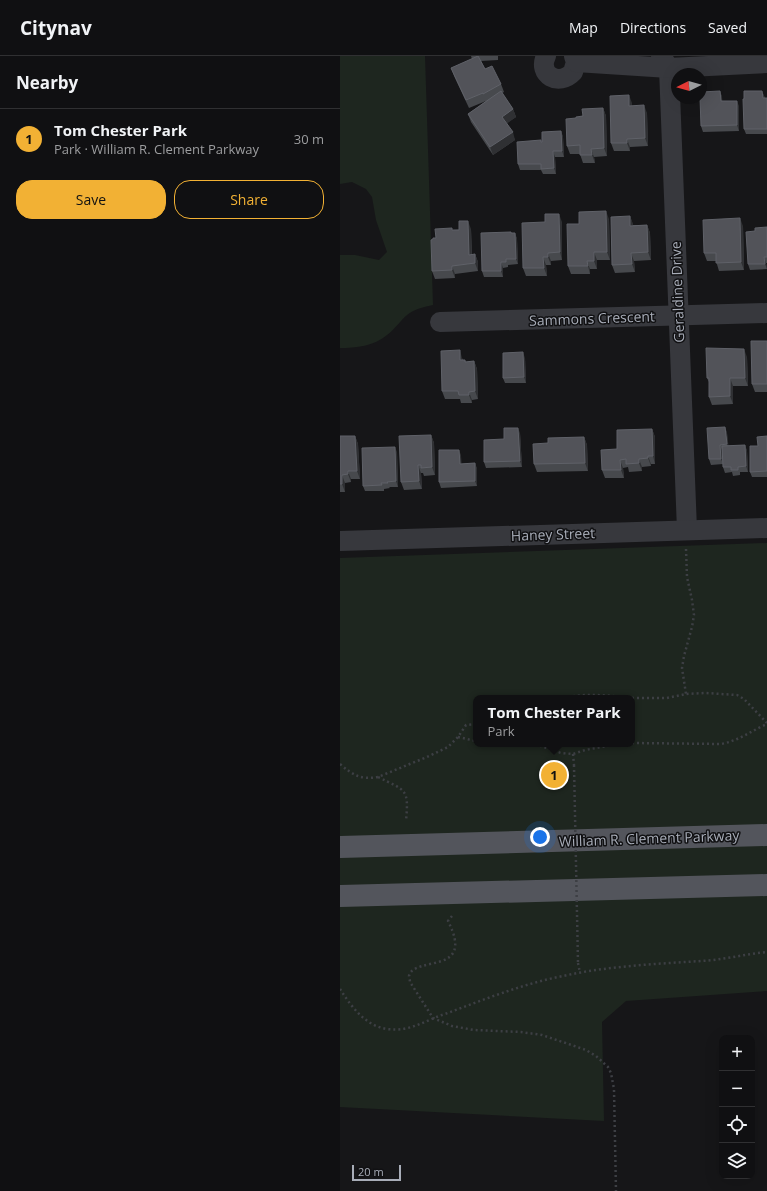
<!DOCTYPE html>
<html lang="en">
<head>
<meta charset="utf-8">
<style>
	:root { --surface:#101012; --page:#19191b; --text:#f1f3f6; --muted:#9c9d9f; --line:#303032; --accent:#f2b134 }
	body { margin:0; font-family:"Open Sans",sans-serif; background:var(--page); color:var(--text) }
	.controls { position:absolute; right:12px; bottom:12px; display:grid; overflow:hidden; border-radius:8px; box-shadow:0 4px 16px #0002 }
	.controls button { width:36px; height:36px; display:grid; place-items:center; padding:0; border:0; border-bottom:1px solid var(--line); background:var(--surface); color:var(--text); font:20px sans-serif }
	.compass { position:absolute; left:331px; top:12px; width:36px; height:36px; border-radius:50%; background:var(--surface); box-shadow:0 4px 16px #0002; rotate:265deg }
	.scale { position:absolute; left:12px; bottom:10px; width:49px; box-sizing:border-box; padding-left:4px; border:2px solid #a8adb8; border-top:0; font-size:11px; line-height:14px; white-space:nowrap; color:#a8adb8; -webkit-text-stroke:3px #111113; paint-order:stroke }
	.you { position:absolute; left:200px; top:781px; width:14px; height:14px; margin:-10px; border:3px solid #fff; border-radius:50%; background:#1a73e8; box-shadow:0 0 0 6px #1a73e833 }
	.badge { display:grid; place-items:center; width:26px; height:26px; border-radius:50%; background:var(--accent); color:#111; font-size:13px; font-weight:700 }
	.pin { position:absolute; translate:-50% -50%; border:2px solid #fff; box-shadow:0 1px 4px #0006 }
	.popup { position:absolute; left:133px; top:639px; width:162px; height:52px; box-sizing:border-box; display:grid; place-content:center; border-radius:8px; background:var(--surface); filter:drop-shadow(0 1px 3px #0005); font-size:13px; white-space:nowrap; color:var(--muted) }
	.popup b { font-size:15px; color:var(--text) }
	.popup::after { content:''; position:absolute; left:50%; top:100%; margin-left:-8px; border:8px solid transparent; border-top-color:var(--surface) }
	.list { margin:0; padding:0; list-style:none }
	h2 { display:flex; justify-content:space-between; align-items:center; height:52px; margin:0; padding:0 16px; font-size:17px }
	h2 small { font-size:13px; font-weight:400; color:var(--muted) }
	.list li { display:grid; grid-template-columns:26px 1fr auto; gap:12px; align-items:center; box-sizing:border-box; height:60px; padding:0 16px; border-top:1px solid var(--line) }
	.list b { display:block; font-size:15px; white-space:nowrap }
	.list p { margin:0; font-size:13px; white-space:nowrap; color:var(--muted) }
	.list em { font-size:13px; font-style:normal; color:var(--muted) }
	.actions { display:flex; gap:8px; padding:12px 16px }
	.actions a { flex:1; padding:9px 0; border:1px solid var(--accent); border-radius:16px; text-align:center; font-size:14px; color:var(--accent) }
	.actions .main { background:var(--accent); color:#111 }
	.icon { flex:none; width:22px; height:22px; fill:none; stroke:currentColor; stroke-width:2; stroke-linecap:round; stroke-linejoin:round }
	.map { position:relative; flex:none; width:427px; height:1135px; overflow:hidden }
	header { display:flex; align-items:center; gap:24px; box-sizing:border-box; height:56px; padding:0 20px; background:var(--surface); border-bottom:1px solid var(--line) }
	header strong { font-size:19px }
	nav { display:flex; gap:22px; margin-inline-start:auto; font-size:14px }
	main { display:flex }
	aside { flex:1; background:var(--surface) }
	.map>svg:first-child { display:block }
	.green { fill:#1e261f; fill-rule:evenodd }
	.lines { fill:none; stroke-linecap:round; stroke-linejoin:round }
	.path { stroke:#3d3f44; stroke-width:2.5; stroke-dasharray:2 3; stroke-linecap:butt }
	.minor { stroke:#37383d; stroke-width:20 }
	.major { stroke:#53555c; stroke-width:22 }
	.path-bridge { stroke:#3d3f44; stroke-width:2.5; stroke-dasharray:2 3; stroke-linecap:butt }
	.wall { fill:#47494d }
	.shaded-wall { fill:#2f3033 }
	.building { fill:#525359; stroke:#5f6168 }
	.labels { text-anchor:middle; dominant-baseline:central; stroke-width:3; stroke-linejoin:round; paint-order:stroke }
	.street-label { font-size:14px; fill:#a8adb8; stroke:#111113 }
</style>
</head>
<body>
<header>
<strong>Citynav</strong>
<nav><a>Map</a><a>Directions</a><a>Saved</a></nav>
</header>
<main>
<aside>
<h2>Nearby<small></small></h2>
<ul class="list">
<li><span class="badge">1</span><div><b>Tom Chester Park</b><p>Park · William R. Clement Parkway</p></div><em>30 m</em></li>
</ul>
<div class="actions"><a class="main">Save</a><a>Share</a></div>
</aside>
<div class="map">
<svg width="427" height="1135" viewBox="0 0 427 1135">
	<rect width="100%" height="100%" fill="#161618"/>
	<g class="green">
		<path d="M0,0H85L93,249C84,251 74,253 67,259C60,265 55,273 47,279C34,290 16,292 0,292V199H15L39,204L47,196L36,164L32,141L26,133L12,126L0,128Z"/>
		<path d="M427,487V935L286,945L262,966L264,1065L0,1051V502ZM136,642H292V688H136Z"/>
	</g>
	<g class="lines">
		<g class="path">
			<polyline points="346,493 347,521 352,544 354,559 352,571 344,600 342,612 346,638"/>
			<path d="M223,642C245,637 267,639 289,642"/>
			<polyline points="292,642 327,642 346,638 366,637 397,639 404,643 427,667"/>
			<polyline points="118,681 136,685"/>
			<path d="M292,687L381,688C398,685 411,675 427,668"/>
			<polyline points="195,688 221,697 233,698 245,694 278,688"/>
			<polyline points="233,698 234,709"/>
			<path d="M0,708C13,719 20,724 38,721L87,701L108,691L118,681L126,669L136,668"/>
			<path d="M38,721C66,735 69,732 66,765"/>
			<path d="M112,860L108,865C136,920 74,899 69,920C69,922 70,924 70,926L93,962L112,970L134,974L181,976L202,979L246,994L256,1000L268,1011L271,1017L274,1033L276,1135"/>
			<polyline points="238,907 240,917"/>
			<path d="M0,933C11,950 25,970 47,973C71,976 83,965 105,958C143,944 182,928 223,920C268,910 315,908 361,905C383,904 405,898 427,896"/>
		</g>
		<g class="minor">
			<path d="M206,0C197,19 219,31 233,16L236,6L234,0"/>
			<polyline points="321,0 329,12 347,474"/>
			<polyline points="236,6 329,12 427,7"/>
			<polyline points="100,266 427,257"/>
			<polyline points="0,485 427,472"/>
		</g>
		<g class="major">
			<polyline points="0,791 427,779"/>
			<polyline points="0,840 427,829"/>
		</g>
		<polyline class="path-bridge" points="234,709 238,907"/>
	</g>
	<g class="wall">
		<polygon points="131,0 158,0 158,4 141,5 145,13 161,28 164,36 162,37 173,53 176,61 167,67 175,84 153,99 131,66 128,58 146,45 129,52 114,20 111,12 132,3"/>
		<polygon points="380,35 382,41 382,45 399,50 399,75 363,76 361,70"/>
		<polygon points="422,35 425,42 427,42 427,78 406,78 404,73 404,43"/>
		<polygon points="292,47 292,50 307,57 308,90 290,91 290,95 274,95 271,87"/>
		<polygon points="263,52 266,60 267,100 254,101 255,107 243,107 240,98 230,98 227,90 236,62"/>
		<polygon points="221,75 223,81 224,101 215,101 216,118 203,118 201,114 180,114 178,108 202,86"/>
		<polygon points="290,160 293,169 307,169 310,177 311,204 294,205 295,216 275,217 272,209"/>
		<polygon points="269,163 270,204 257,204 257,213 250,213 250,218 231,218 228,210 239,168"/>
		<polygon points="222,166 222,204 211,205 211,209 206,209 207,220 186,220 183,212"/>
		<polygon points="403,170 404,214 379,215 376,205 367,205 364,197"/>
		<polygon points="427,171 427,207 426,207 427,213 410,214 408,208 415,175"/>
		<polygon points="131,173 132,199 135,198 138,206 138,215 115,218 115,222 95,223 92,215 93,183 113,174"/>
		<polygon points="171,176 171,177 175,177 177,183 178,208 168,209 168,211 163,212 163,221 144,221 142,215"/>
		<polygon points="427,285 427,336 415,336 412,328"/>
		<polygon points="407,301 408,330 393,330 393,348 372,349 369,341 369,326 367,322"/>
		<polygon points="122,302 123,304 125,304 126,306 134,305 137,313 138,343 132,344 132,347 121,347 120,343 105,343 102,335"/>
		<polygon points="185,302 186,327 165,327 163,322"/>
		<polygon points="385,371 387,377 388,390 405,389 407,395 408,416 400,416 400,419 393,420 392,416 385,417 383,411 383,408 371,409 369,403"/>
		<polygon points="312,373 315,381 315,408 311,408 311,410 302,411 302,415 289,416 288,411 283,412 284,422 265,422 262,414 277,393"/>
		<polygon points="180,377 182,411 146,412 144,406 164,383"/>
		<polygon points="91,379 94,387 95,419 84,420 83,417 81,417 82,433 64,434 61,426"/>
		<polygon points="0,380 15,380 18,388 20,423 11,423 11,426 5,427 5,436 0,436"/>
		<polygon points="427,380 427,421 412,421 410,416"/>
		<polygon points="244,381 247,389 248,415 197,416 194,408 208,387"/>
		<polygon points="57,396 58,431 49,431 50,432 44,433 44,435 25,435 23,430"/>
		<polygon points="121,399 121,408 135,407 137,413 137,430 101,432 99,426"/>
	</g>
	<g class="shaded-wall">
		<polygon points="380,35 382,41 383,51 381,45"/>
		<polygon points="422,35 424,40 425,48 423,42"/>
		<polygon points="289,39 292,47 292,58 289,50"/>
		<polygon points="397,45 399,50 399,75 397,69"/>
		<polygon points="304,49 307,57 308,90 305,82"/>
		<polygon points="263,52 266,60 267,100 264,92"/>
		<polygon points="173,53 176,61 165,69 162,61"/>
		<polygon points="221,75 223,81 224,101 222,95"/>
		<polygon points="173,76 175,84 153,99 150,91"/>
		<polygon points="287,83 290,91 290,95 287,87"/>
		<polygon points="251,93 254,101 255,107 252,99"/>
		<polygon points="213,95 215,101 216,118 214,112"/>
		<polygon points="266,155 269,163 270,204 267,196"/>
		<polygon points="219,158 222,166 222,204 220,196"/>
		<polygon points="290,160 293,168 293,178 290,170"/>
		<polygon points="400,162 403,170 404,214 401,206"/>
		<polygon points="128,165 131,173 132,207 129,199"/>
		<polygon points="307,169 310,177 311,204 308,196"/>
		<polygon points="175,177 177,183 178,208 176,203"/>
		<polygon points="254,196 257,204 257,213 254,205"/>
		<polygon points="208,197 211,205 211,209 208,201"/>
		<polygon points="291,197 294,205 295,216 292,208"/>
		<polygon points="135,198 138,206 138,215 135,207"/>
		<polygon points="203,201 206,209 207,220 204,212"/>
		<polygon points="424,201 426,207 427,213 425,208"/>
		<polygon points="247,205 250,213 250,218 248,210"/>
		<polygon points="161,206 163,212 163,221 161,215"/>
		<polygon points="112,210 115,218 115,222 112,214"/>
		<polygon points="404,293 407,301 408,330 405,322"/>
		<polygon points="120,294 122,302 123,312 120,304"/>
		<polygon points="183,296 185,302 186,327 184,321"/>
		<polygon points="134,305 137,313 138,343 135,335"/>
		<polygon points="390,322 393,330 393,348 390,340"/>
		<polygon points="129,336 132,344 132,347 129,339"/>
		<polygon points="385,371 387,377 389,394 387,388"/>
		<polygon points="178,372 180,377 182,411 180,405"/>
		<polygon points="312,373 315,381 315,408 313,400"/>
		<polygon points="91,379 94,387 95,419 92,411"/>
		<polygon points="15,380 18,388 20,423 17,415"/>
		<polygon points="244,381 247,389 248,415 245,407"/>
		<polygon points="380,389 382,394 383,408 381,403"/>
		<polygon points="405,389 407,395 408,416 406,410"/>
		<polygon points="55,391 57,396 58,431 56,425"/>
		<polygon points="119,394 121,399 122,413 120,408"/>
		<polygon points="308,400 311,408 311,410 308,402"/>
		<polygon points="299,403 302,411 302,415 299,407"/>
		<polygon points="280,404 283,412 284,422 281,414"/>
		<polygon points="135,407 137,413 137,430 135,425"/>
		<polygon points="78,409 81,417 82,433 79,425"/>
		<polygon points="8,415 11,423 11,426 8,418"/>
		<polygon points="2,419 5,427 5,436 2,428"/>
	</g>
	<g class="building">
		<polygon points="138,0 145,13 152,10 161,28 143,38 143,37 126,44 111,12"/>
		<polygon points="161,35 173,53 162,61 173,76 150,91 128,58"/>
		<polygon points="380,35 381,45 397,45 397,69 361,70 360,42 361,42 361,36"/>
		<polygon points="404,35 422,35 423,42 427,42 427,73 404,73 403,43 404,43"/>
		<polygon points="289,39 289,50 304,49 305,82 287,83 287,87 271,87 270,40"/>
		<polygon points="263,52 264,92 251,93 252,99 240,99 240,89 227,90 226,63 236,62 236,61 243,60 242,53"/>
		<polygon points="221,75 222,95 213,95 214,112 201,113 201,108 178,108 177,86 201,84 201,86 202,86 202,76"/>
		<polygon points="266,155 267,196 254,196 254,205 247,205 248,210 228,210 227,168 239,168 239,156"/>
		<polygon points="205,158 219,158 220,196 208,197 208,201 203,201 204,212 183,212 182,167 205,166"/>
		<polygon points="290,160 290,170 307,169 308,196 291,197 292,208 272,209 271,161"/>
		<polygon points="400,162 401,206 376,207 376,197 364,197 363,164"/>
		<polygon points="119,165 128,165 129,199 135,198 135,207 112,210 112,214 92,215 91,184 93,183 93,182 96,182 95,173 112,172 112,174 119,174"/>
		<polygon points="427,171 427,201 424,201 425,208 408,208 406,176 415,175 415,172"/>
		<polygon points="171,176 171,177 175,177 176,203 166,203 166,206 161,206 161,215 142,215 141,177"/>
		<polygon points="411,285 427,285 427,328 412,328"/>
		<polygon points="366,292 404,293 405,322 390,322 390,340 369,341 369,322 367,322"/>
		<polygon points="120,294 120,304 125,304 125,306 134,305 135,335 129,336 129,339 119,339 118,335 102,335 101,295"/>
		<polygon points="183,296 184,321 163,322 163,297"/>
		<polygon points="385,371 387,388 380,389 381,403 369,403 367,372"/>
		<polygon points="164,372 178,372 180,405 144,406 144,384 164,383"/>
		<polygon points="312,373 313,400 308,400 308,402 299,403 299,407 286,408 286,403 280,404 281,414 262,414 261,394 277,393 277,374"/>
		<polygon points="91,379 92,411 81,412 81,409 78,409 79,425 61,426 59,380"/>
		<polygon points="0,380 15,380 17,415 8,415 8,418 2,419 2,428 0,428"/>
		<polygon points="427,380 427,415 410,416 410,390 418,390 417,381"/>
		<polygon points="244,381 245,407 194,408 193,388 208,387 208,382"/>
		<polygon points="405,389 406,410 398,411 398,414 391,414 391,411 383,411 382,390"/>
		<polygon points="55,391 56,425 47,426 48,427 41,427 42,429 23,430 22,392"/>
		<polygon points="99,394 119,394 120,408 135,407 135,425 99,426"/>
	</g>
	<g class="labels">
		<g class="street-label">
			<text transform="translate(337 236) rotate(-92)">Geraldine Drive</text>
			<text transform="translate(252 262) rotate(-2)">Sammons Crescent</text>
			<text transform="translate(213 478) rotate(-2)">Haney Street</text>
			<text transform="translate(309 782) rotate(-2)">William R. Clement Parkway</text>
		</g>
	</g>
</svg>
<div class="controls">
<button>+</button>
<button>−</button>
<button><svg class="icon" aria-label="locate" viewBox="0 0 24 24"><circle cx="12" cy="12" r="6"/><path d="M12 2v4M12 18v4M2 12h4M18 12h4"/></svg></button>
<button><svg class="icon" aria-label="layers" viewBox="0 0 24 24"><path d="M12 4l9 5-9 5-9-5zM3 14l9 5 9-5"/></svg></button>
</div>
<svg class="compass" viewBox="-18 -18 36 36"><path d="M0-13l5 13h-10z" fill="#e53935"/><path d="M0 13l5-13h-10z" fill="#9c9d9f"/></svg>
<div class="scale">20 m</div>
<div class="you"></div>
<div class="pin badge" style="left:214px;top:719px">1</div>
<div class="popup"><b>Tom Chester Park</b>Park</div>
</div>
</main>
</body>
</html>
